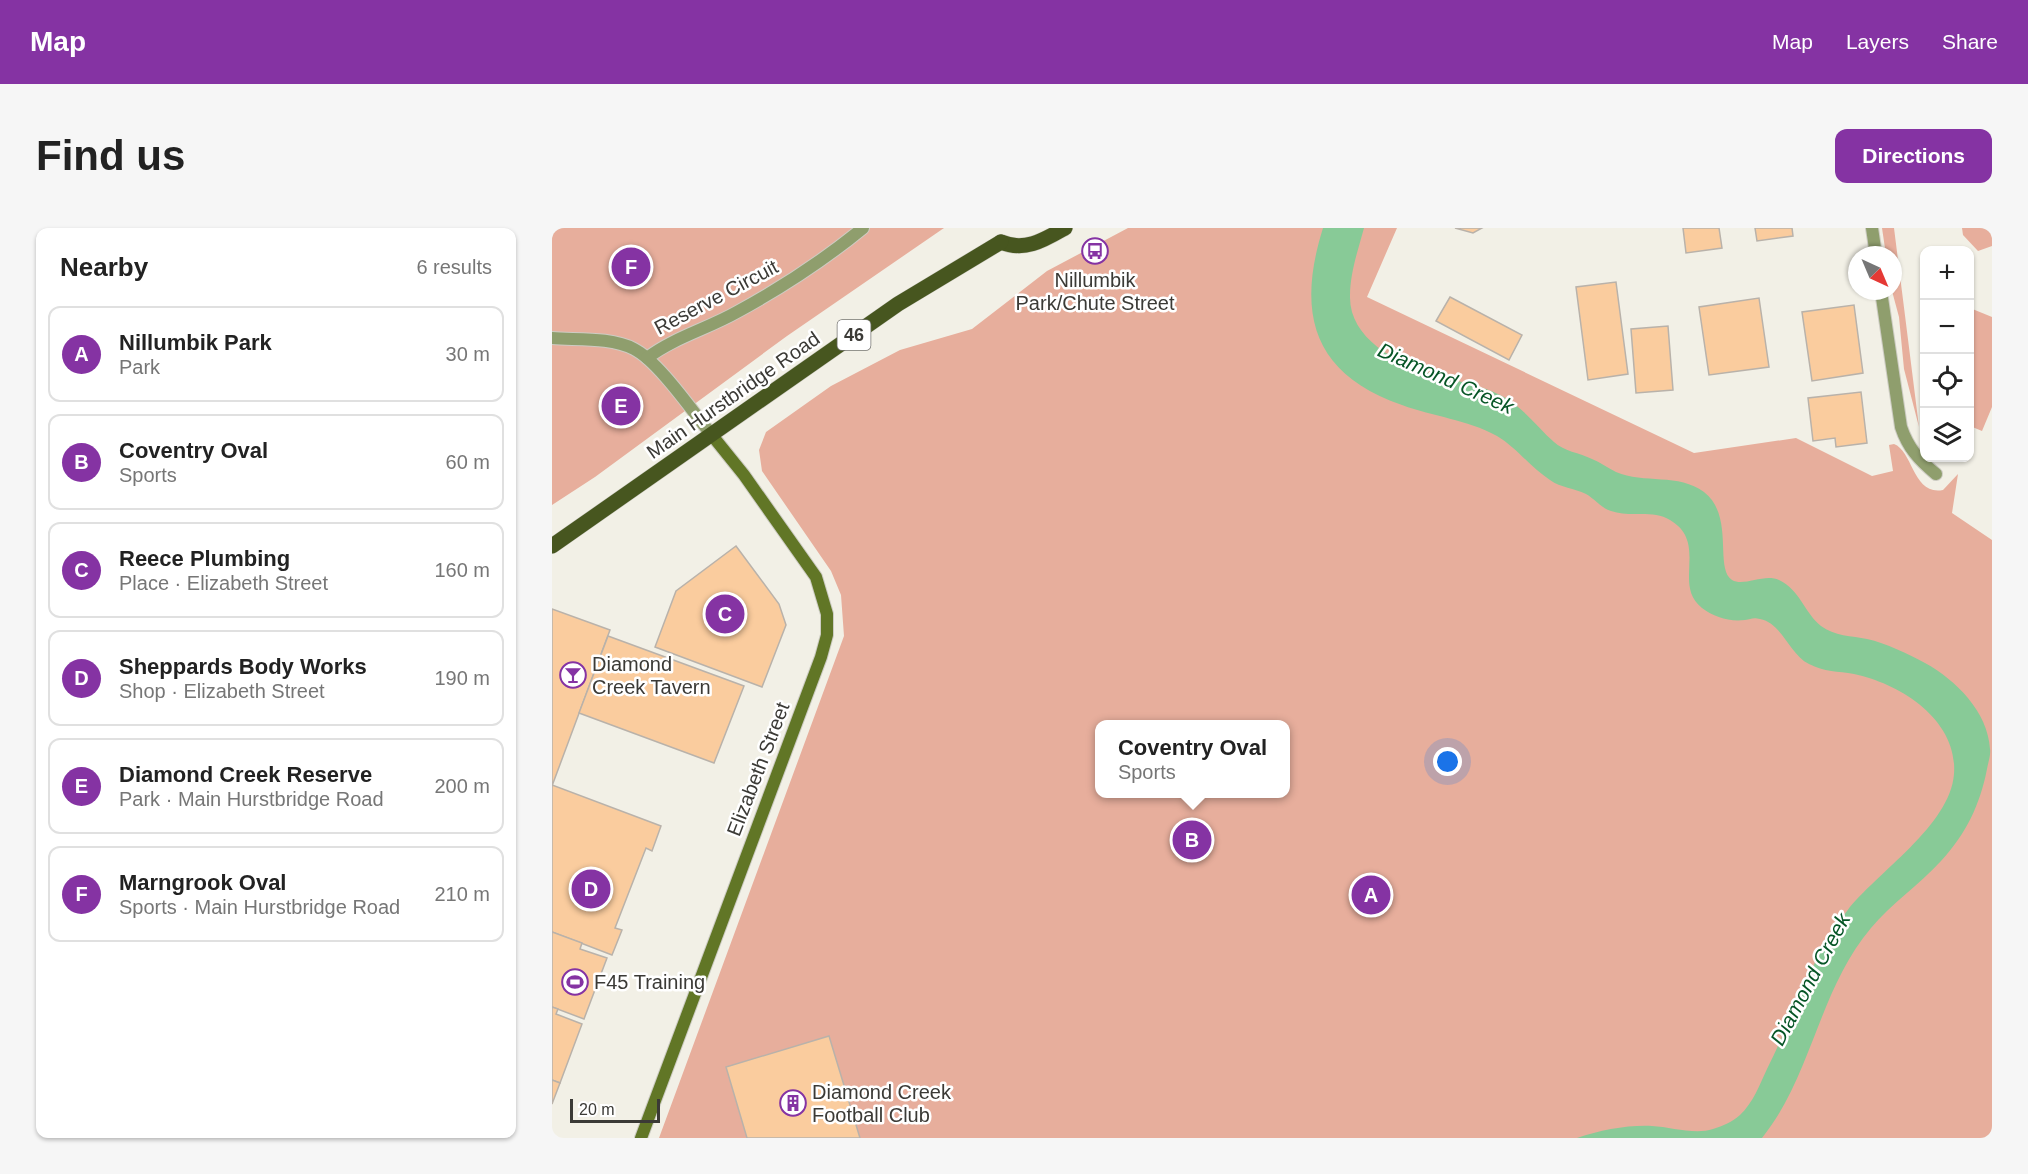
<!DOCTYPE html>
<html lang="en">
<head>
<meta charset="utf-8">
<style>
	:root { --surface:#fff; --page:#f6f6f6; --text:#222; --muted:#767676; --line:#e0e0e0; --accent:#8533a3 }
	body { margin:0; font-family:Helvetica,sans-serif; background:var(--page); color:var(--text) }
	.controls { position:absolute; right:18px; top:18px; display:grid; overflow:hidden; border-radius:12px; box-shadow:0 2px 4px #0004 }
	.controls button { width:54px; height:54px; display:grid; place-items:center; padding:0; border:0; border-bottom:2px solid var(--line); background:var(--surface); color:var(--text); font:30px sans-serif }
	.compass { position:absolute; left:1296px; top:18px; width:54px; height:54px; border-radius:50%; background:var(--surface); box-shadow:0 2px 4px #0004; rotate:136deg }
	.scale { position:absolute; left:18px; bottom:15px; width:90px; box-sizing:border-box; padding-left:6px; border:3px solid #3b3a36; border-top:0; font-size:16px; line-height:21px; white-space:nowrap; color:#3b3a36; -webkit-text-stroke:4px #fff; paint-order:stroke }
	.you { position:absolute; left:896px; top:534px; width:21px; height:21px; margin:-15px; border:4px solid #fff; border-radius:50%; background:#1a73e8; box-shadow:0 0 0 9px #1a73e833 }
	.badge { display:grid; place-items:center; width:39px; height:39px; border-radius:50%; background:var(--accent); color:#fff; font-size:20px; font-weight:700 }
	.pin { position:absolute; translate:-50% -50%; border:3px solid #fff; box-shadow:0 2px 6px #0006 }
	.popup { position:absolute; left:543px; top:492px; width:195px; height:78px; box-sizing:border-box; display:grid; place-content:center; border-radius:12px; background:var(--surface); filter:drop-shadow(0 2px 4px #0005); font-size:20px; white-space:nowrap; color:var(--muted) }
	.popup b { font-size:22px; color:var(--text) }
	.popup::after { content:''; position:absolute; left:50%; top:100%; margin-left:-12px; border:12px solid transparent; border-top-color:var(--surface) }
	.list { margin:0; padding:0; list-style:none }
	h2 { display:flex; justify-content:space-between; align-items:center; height:78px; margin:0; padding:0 24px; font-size:26px }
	h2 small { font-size:20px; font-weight:400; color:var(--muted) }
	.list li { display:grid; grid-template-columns:39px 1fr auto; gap:18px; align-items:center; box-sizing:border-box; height:96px; margin:0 12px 12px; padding:0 12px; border:2px solid var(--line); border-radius:12px }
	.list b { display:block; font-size:22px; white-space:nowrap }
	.list p { margin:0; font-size:20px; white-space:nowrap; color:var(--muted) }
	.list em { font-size:20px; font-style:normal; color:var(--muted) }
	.icon { flex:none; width:33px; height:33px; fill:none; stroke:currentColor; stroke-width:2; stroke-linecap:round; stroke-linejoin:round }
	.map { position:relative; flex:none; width:1440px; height:910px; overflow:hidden; border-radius:12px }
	header { display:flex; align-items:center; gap:36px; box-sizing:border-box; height:84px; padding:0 30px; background:var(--accent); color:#fff }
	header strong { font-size:28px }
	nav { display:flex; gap:33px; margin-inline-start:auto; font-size:21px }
	.intro { display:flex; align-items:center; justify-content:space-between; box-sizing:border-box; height:144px; padding:0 36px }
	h1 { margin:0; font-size:42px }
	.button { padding:15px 27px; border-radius:12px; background:var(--accent); color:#fff; font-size:21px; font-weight:700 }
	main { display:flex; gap:36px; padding:0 36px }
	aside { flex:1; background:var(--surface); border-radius:12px; box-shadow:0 2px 4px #0004 }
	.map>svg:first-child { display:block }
	.green { fill:#e7ae9c; fill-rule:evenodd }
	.water { fill:#88ca97 }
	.building { fill:#facc9e; stroke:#b9b2aa; stroke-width:1.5 }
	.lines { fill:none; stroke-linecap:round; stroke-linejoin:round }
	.lane-casing { stroke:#cdccc3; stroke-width:14 }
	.street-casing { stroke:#cdccc3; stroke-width:14 }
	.secondary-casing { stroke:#cdccc3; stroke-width:14 }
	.primary-casing { stroke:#cdccc3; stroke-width:16 }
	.lane { stroke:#8f9e6d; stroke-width:12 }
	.street { stroke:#8f9e6d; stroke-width:12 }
	.secondary { stroke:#617626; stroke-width:12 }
	.primary { stroke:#47561f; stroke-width:15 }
	.labels { text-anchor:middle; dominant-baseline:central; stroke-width:5; stroke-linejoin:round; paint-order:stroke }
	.shield { fill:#fff; stroke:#767572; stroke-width:1.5 }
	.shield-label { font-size:18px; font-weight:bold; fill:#3b3a36 }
	.poi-label { font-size:20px; fill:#3b3a36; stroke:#fff; text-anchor:start }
	.street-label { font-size:20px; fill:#3b3a36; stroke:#fff }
	.water-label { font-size:21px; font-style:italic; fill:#065526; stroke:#fff }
</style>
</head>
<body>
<header>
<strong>Map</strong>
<nav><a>Map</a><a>Layers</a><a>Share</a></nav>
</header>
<div class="intro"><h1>Find us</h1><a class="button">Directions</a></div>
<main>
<aside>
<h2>Nearby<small>6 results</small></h2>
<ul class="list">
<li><span class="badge">A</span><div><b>Nillumbik Park</b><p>Park</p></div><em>30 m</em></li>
<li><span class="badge">B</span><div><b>Coventry Oval</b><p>Sports</p></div><em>60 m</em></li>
<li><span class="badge">C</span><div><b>Reece Plumbing</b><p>Place · Elizabeth Street</p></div><em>160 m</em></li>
<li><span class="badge">D</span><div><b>Sheppards Body Works</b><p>Shop · Elizabeth Street</p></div><em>190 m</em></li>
<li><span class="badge">E</span><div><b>Diamond Creek Reserve</b><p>Park · Main Hurstbridge Road</p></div><em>200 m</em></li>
<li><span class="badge">F</span><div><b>Marngrook Oval</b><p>Sports · Main Hurstbridge Road</p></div><em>210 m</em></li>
</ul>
</aside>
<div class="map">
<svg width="1440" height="910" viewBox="0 0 1440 910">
	<rect width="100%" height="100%" fill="#f2f0e6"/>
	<g class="green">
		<polygon points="0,0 392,0 235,108 43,249 0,277"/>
		<path d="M576,0H845L815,69L1142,225L1244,210L1320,248L1341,243L1337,217L1342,216C1361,223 1361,268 1391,262L1406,246L1400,285L1440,312V910H107L292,408L289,367L279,343L210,243L207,222L214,204L279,158L348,122L420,101L495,43ZM547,496H733V566H547Z"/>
		<polygon points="1330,0 1342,0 1367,199 1352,141 1347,89 1340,63 1341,27 1334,27"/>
		<polygon points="1410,0 1440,0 1440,18 1426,23 1411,7"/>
		<polygon points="1418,80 1440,89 1440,179 1430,203 1418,198"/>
	</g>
	<path class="water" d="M771,0H812C806,22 798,45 798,68C797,110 843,134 877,145C902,154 926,155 950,168C971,179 985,199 1002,214C1011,223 1028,225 1040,231C1048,234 1056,240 1064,244C1092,256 1127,245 1152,264C1183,288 1162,340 1180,352C1192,359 1212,345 1227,352C1248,362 1252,384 1269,398C1282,408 1300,408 1315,411C1334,415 1356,426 1373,435C1404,452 1436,484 1438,521C1439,527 1436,535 1435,541C1428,577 1414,606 1389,633C1367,657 1339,676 1319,700C1267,761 1260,848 1210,910H1025C1049,902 1075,897 1100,898C1119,899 1143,907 1161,901C1171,898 1180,894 1188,887C1201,875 1208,856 1215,841C1242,788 1258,730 1295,683C1325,644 1398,598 1402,546C1406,492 1349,456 1302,446C1286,443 1272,444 1257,436C1237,426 1230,395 1208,391C1201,389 1199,391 1193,392C1177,394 1162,389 1150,380C1120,357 1157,315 1118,292C1101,281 1078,290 1059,283C1049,280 1043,271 1034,266C1022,260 1009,260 998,252C979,240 964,219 945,208C914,191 882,189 850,177C761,146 744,86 771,0Z"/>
	<g class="building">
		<polygon points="903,0 930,0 921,5"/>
		<polygon points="1131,0 1167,0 1170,20 1134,25"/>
		<polygon points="1203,0 1240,0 1241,8 1205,13"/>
		<polygon points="1064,54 1076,146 1036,152 1024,59"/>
		<polygon points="898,69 970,107 957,132 884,93"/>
		<polygon points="1207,70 1217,139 1157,147 1147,79"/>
		<polygon points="1302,77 1311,145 1260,153 1250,84"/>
		<polygon points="1116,98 1121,162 1084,165 1079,101"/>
		<polygon points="1309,164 1315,215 1284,219 1283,210 1261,213 1256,170"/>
		<polygon points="184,318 227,376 234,397 210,459 103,419 124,363"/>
		<polygon points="0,381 58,402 0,558"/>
		<polygon points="56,408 192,458 162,535 27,485"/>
		<polygon points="0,557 109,598 100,623 94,620 63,700 70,702 60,727 0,704"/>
		<polygon points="0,704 30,715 28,721 55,730 32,791 0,779"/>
		<polygon points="0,779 6,781 4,786 30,796 8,855 0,852"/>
		<polygon points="277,808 308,910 195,910 174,839"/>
		<polygon points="0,852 8,855 0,876"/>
	</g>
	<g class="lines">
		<g class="lane-casing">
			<g id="lane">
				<path d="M0,110C25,112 59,109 82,121C106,133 141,184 159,206"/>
				<path d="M95,130C123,109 155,101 185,84C229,60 272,32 311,0"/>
			</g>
		</g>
		<g class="street-casing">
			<g id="street">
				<polyline points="1320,0 1324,27"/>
				<path d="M1329,63L1349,199C1356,220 1367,232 1384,246"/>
			</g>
		</g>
		<g class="secondary-casing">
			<polyline id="secondary" points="89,910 269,429 275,407 275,386 264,349 192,247 159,206"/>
		</g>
		<g class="primary-casing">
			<g id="primary">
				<path d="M449,14C473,24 492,12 513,0"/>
				<polyline points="0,318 346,76 449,14"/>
			</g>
		</g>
		<use href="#lane" class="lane"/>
		<use href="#street" class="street"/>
		<use href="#secondary" class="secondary"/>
		<use href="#primary" class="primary"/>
	</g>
	<defs>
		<g id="bus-ring" transform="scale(1.35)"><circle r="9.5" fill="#fff" stroke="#8533a3" stroke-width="1.5"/><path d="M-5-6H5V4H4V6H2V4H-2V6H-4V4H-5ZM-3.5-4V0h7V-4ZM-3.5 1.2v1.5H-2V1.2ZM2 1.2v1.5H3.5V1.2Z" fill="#8533a3"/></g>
		<g id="bar-ring" transform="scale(1.35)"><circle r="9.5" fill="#fff" stroke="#8533a3" stroke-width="1.5"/><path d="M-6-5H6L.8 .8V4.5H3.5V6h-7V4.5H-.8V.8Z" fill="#8533a3"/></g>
		<g id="stadium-ring" transform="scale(1.35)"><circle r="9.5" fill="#fff" stroke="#8533a3" stroke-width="1.5"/><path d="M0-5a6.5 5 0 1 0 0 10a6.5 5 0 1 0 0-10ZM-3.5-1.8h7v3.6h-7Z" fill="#8533a3"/></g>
		<g id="building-ring" transform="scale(1.35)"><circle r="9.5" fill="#fff" stroke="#8533a3" stroke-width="1.5"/><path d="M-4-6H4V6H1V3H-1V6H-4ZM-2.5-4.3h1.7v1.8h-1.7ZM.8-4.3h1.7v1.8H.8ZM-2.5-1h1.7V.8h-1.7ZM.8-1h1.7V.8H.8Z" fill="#8533a3"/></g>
	</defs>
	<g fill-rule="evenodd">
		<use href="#bus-ring" x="543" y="23"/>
		<use href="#bar-ring" x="21" y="447"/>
		<use href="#stadium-ring" x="23" y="754"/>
		<use href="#building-ring" x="241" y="875"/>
	</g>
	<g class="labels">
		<rect class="shield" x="285.5" y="92" width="33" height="30" rx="4.5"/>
		<g class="shield-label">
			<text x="302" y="107">46</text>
		</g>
		<g class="poi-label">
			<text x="543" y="52" text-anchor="middle">Nillumbik<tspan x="543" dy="23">Park/Chute Street</tspan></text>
			<text x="40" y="436">Diamond<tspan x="40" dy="23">Creek Tavern</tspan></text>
			<text x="42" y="754">F45 Training</text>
			<text x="260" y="864">Diamond Creek<tspan x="260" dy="23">Football Club</tspan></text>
		</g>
		<g class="street-label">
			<text transform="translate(164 69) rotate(-28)">Reserve Circuit</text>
			<text transform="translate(181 167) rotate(-35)">Main Hurstbridge Road</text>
			<text transform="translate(206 541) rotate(-69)">Elizabeth Street</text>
		</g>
		<g class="water-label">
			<text transform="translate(894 150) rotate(24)">Diamond Creek</text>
			<text transform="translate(1258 751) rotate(-62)">Diamond Creek</text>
		</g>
	</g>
</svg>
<div class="controls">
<button>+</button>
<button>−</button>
<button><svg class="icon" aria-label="locate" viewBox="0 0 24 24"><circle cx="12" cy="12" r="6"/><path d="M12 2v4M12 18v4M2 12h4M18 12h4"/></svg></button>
<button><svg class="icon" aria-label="layers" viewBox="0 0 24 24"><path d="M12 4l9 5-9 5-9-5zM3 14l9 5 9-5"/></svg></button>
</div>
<svg class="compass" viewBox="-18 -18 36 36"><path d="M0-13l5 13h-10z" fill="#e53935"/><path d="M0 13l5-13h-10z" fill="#767676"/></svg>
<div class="scale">20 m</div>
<div class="you"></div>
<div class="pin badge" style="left:819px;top:667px">A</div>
<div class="pin badge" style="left:640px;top:612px">B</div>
<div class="popup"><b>Coventry Oval</b>Sports</div>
<div class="pin badge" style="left:173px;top:386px">C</div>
<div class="pin badge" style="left:39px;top:661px">D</div>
<div class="pin badge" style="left:69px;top:178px">E</div>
<div class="pin badge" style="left:79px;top:39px">F</div>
</div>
</main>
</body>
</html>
